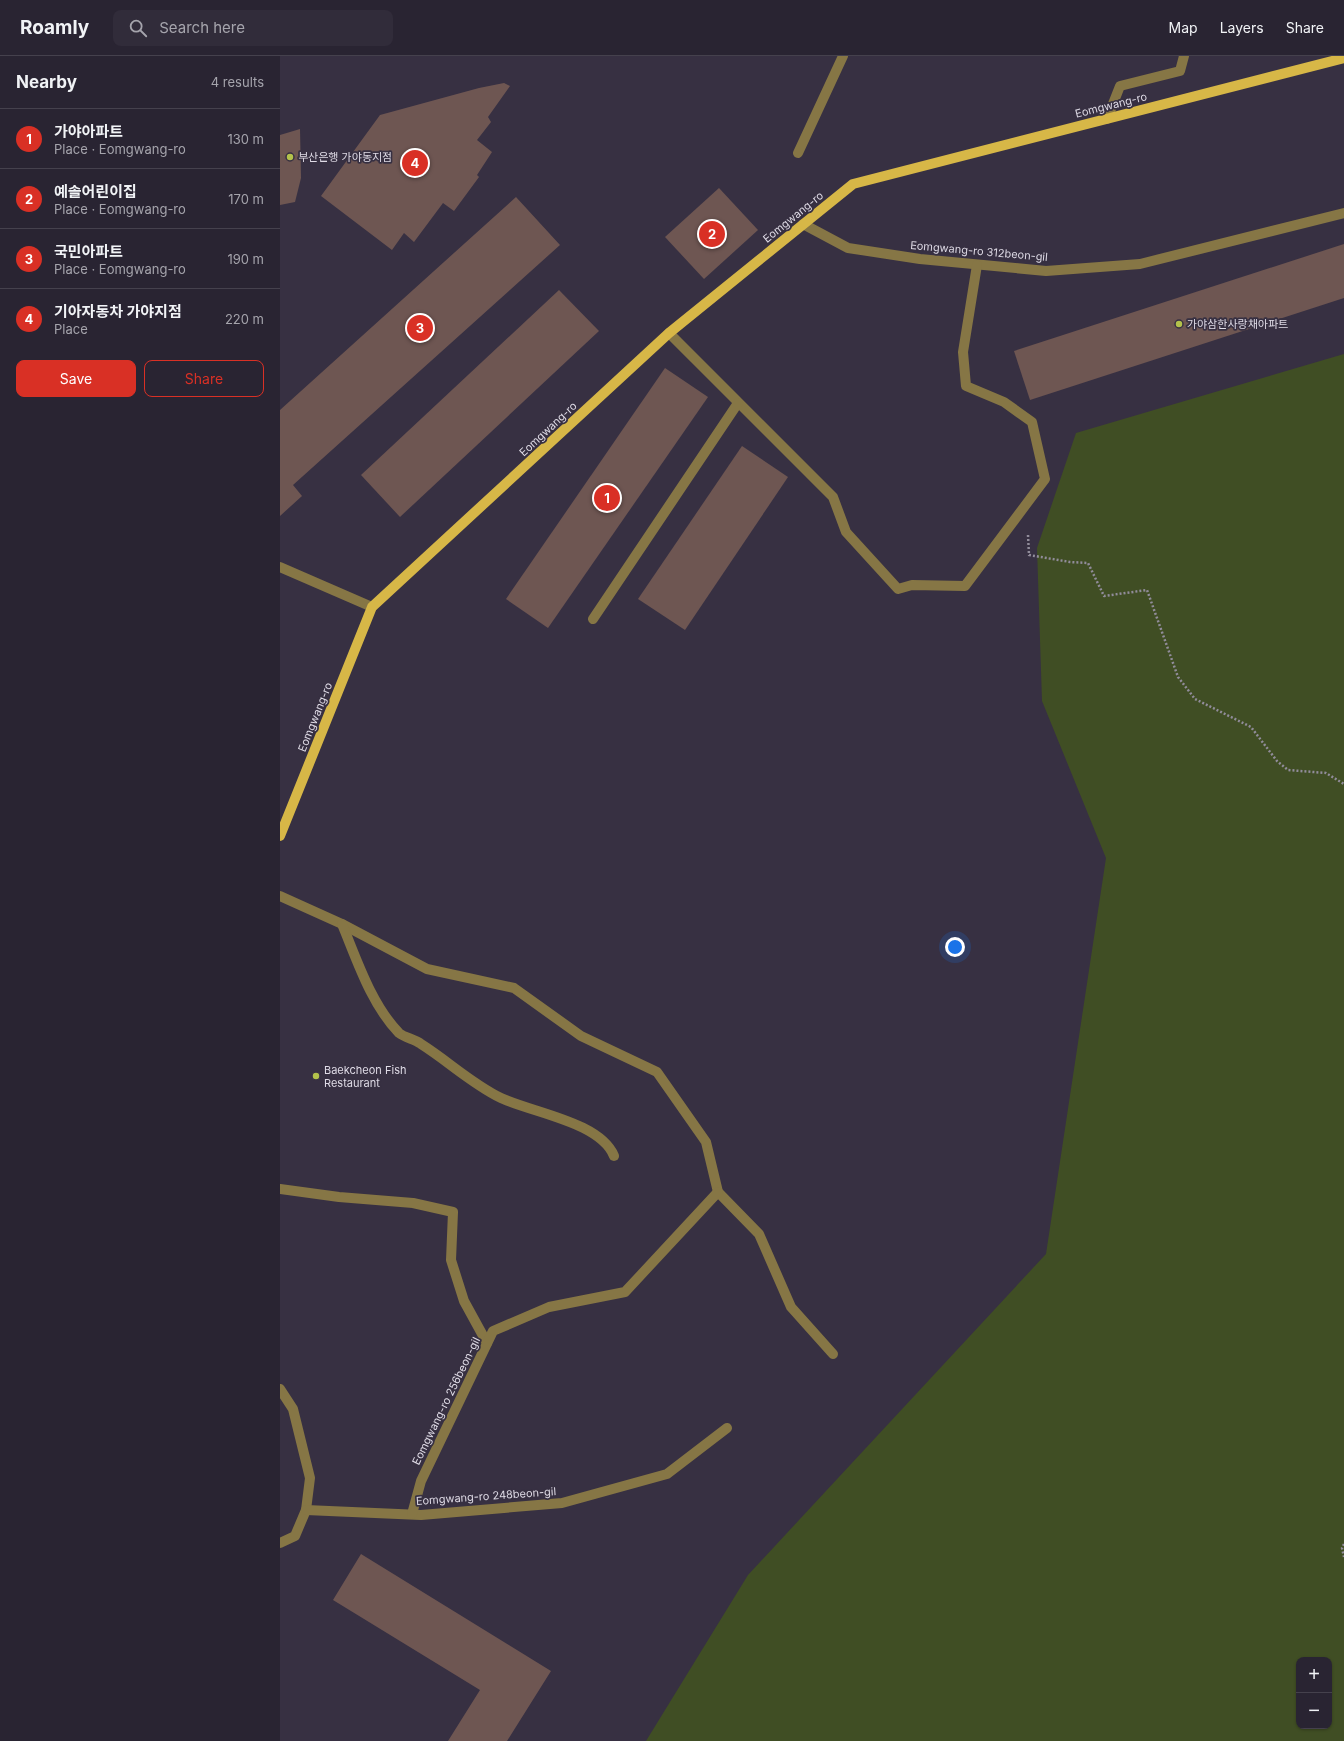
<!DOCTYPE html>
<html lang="en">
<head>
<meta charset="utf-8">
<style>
	:root { --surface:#292432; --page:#312c3a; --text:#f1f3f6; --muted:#a5a4ac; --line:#45414d; --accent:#d93025 }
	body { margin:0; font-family:Inter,"Noto Sans KR",sans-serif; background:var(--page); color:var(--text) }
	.controls { position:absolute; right:12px; bottom:12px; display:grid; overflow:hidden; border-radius:8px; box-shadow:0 1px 3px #0004 }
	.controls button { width:36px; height:36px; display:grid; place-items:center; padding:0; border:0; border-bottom:1px solid var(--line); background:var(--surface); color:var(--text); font:20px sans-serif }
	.you { position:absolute; left:675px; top:891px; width:14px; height:14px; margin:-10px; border:3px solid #fff; border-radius:50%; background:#1a73e8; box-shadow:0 0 0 6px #1a73e833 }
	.badge { display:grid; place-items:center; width:26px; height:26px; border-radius:50%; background:var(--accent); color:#fff; font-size:13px; font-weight:700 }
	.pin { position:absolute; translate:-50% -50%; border:2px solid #fff; box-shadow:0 1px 4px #0006 }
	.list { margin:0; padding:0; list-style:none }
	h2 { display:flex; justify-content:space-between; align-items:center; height:52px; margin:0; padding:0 16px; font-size:17px }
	h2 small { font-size:13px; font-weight:400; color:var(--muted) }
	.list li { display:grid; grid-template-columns:26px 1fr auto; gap:12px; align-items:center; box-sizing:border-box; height:60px; padding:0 16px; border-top:1px solid var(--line) }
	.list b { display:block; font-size:15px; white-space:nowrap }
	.list p { margin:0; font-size:13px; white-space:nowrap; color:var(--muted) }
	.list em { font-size:13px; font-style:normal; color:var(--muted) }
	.actions { display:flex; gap:8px; padding:12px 16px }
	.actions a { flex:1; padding:9px 0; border:1px solid var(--accent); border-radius:8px; text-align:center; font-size:14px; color:var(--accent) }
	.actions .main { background:var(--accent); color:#fff }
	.icon { flex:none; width:22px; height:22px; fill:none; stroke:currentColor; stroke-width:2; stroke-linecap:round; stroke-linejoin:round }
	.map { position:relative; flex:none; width:1064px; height:1685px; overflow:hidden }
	header { display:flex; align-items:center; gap:24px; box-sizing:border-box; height:56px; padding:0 20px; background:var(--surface); border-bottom:1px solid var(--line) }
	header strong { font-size:19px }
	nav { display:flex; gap:22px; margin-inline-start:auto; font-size:14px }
	.search { width:280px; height:36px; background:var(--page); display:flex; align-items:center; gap:10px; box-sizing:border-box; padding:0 14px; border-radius:8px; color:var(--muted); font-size:15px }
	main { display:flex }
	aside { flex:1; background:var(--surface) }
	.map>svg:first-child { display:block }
	.green { fill:#404e24; fill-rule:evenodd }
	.building { fill:#6e5652 }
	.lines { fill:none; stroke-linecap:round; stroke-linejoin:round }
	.path { stroke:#918c9a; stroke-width:2.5; stroke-dasharray:2 2; stroke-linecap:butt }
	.minor { stroke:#867645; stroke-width:10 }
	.major { stroke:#d7b747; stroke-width:10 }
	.poi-dot { fill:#b3c24b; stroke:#373042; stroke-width:1.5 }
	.labels { text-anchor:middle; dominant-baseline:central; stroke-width:3.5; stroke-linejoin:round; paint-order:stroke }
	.street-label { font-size:11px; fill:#dfdbe6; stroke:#373042 }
	.poi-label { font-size:11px; fill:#dfdbe6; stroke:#373042; text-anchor:start }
</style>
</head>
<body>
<header>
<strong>Roamly</strong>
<div class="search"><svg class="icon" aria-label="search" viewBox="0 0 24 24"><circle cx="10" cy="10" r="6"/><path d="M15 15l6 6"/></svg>Search here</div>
<nav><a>Map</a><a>Layers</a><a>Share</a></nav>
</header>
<main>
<aside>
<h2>Nearby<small>4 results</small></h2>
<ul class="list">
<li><span class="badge">1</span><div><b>가야아파트</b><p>Place · Eomgwang-ro</p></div><em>130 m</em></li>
<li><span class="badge">2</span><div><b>예솔어린이집</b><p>Place · Eomgwang-ro</p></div><em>170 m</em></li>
<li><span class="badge">3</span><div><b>국민아파트</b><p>Place · Eomgwang-ro</p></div><em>190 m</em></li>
<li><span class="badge">4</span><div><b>기아자동차 가야지점</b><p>Place</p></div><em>220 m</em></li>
</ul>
<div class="actions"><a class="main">Save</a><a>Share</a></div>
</aside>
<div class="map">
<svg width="1064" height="1685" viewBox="0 0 1064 1685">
	<rect width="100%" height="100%" fill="#373042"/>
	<path class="green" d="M1064,298V1685H366L468,1519L766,1198L826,802L762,645L757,492L796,377ZM1019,1604H1049V1670H1019Z"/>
	<g class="building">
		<polygon points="224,27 230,30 208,61 211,66 197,84 212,96 197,119 199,121 174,155 163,147 134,186 124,177 112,194 41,140 100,59 199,32"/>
		<polygon points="20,73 21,122 15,146 0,149 0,79"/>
		<polygon points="439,132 478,174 424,223 385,181"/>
		<polygon points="236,141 280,189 13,429 22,440 0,460 0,354"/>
		<polygon points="1064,188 1064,242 750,344 734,295"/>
		<polygon points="279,234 319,275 120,461 81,419"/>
		<polygon points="385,312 428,341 268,572 226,543"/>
		<polygon points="462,390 508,421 405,574 358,543"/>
		<polygon points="81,1498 271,1615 227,1685 168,1685 200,1634 53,1544"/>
	</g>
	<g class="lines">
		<g class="path">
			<polyline points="748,479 749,499 790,506 808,507 824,540 867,534 898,621 915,643 971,671 997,705 1008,714 1046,717 1064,728"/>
			<polyline points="1064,1488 1062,1492 1064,1501"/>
		</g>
		<g class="minor">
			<polyline points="827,63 840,30 900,15 904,0"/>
			<polyline points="518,97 563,0"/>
			<polyline points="523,168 568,192 640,203 766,215 860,208 1064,157"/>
			<polyline points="389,277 553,441 566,476 618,533 632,529 685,530 765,423 752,366 724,346 686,330 683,296 697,209"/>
			<polyline points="0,511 92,551"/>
			<polyline points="313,563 458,347"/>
			<polyline points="0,840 62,868 147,913 234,932 301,980 377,1016 426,1086 438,1136 479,1178 511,1251 553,1298"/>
			<path d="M62,868C77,904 91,948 119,977C125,982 135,983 141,988C168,1005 192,1028 221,1042C253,1057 320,1066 334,1100"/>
			<polyline points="0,1133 59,1141 133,1147 173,1156 171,1204 184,1245 207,1287"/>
			<polyline points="0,1333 13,1353 30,1422 26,1454 15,1480 0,1487"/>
			<polyline points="26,1454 141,1459 282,1447 387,1418 447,1372"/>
			<polyline points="132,1458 141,1425 213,1275 269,1251 345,1236 438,1136"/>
		</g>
		<polyline class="major" points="0,780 92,551 389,277 573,128 1064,2"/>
	</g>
	<g class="poi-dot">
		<circle cx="10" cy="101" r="4"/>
		<circle cx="899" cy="268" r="4"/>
		<circle cx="36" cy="1020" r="4"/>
	</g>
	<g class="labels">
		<g class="street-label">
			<text transform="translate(831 49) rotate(-14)">Eomgwang-ro</text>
			<text transform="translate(513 161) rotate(-39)">Eomgwang-ro</text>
			<text transform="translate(699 195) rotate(5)">Eomgwang-ro 312beon-gil</text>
			<text transform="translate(268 373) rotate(-43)">Eomgwang-ro</text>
			<text transform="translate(35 661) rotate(-68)">Eomgwang-ro</text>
			<text transform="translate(166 1345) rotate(-64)">Eomgwang-ro 256beon-gil</text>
			<text transform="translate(206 1440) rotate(-4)">Eomgwang-ro 248beon-gil</text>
		</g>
		<g class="poi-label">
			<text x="18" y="101">부산은행 가야동지점</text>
			<text x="907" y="268">가야삼한사랑채아파트</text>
			<text x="44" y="1014">Baekcheon Fish<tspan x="44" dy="13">Restaurant</tspan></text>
		</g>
	</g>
</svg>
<div class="controls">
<button>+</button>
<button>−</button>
</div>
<div class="you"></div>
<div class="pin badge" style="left:327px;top:442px">1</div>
<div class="pin badge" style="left:432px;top:178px">2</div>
<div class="pin badge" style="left:140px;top:272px">3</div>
<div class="pin badge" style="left:135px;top:107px">4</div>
</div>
</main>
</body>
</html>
